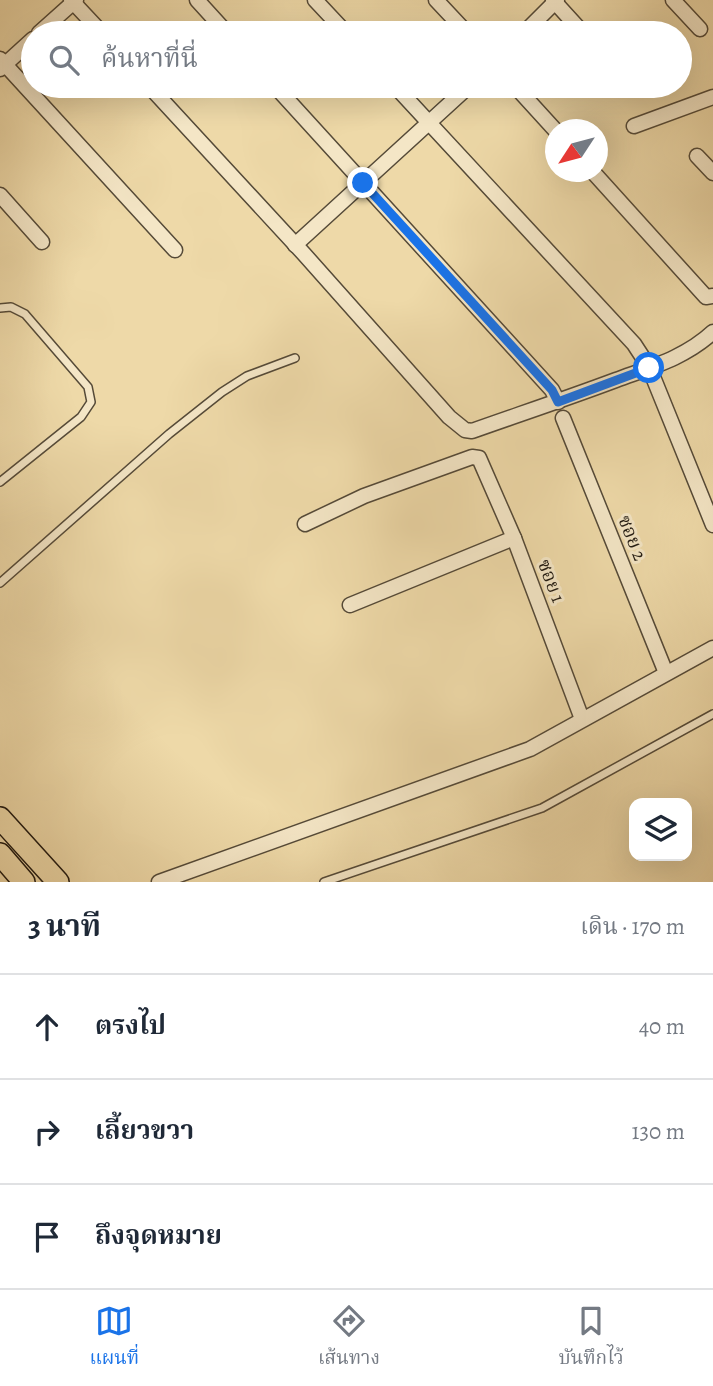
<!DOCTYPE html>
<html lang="th">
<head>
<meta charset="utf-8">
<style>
	:root { --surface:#fff; --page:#f6f6f7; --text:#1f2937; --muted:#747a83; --line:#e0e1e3; --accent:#1a73e8 }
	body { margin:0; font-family:Alegreya,"Noto Serif Thai",serif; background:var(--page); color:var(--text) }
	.controls { position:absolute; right:21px; bottom:21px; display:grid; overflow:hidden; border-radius:14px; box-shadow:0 7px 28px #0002 }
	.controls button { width:63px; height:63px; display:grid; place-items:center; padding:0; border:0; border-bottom:2px solid var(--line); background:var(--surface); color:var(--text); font:35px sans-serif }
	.compass { position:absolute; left:545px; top:119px; width:63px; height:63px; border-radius:50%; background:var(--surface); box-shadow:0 7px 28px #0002; rotate:234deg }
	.stop { position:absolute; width:21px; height:21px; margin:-16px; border:5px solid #1a73e8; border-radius:50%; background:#fff }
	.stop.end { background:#1a73e8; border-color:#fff; box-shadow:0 2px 7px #0008 }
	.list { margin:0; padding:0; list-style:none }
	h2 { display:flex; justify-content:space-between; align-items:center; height:91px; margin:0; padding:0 28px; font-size:30px }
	h2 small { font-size:23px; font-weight:400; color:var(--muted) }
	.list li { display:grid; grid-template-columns:46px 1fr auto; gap:21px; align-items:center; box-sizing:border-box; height:105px; padding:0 28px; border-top:2px solid var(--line) }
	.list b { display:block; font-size:26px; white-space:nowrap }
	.list em { font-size:23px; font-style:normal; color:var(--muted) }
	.icon { flex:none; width:38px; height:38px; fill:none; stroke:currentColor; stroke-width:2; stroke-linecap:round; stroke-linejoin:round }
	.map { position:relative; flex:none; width:713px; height:882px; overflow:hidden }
	.search { position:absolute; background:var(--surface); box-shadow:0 7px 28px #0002; left:21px; right:21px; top:21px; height:77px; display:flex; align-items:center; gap:18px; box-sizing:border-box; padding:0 24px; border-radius:38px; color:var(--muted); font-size:26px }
	.sheet { height:406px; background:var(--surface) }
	nav { display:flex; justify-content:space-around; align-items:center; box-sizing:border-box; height:98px; border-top:2px solid var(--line); background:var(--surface); font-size:19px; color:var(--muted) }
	nav a { display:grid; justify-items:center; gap:4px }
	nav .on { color:var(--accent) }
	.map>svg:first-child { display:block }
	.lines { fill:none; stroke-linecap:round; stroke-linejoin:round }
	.lane-casing { stroke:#554a38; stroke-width:10 }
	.street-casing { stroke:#554a38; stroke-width:17 }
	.primary-casing { stroke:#221b12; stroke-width:24 }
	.lane { stroke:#f4e6c6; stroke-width:7 }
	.street { stroke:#f4e6c6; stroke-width:14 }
	.primary { stroke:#eed9a8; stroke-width:21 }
	.route { stroke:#1a73e8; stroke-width:9 }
	.labels { text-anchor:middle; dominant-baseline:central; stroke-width:6; stroke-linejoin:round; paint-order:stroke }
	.street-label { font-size:19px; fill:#221b12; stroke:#f4e6c6 }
</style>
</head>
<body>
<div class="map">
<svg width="713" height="882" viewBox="0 0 713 882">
	<rect width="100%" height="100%" fill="#eed9a8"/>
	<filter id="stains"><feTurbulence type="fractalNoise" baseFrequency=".00286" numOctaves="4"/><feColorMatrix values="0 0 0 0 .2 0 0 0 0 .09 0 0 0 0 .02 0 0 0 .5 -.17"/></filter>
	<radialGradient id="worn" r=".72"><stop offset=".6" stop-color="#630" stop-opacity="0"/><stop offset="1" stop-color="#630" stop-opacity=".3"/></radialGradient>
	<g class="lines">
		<g class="lane-casing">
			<g id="lane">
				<polyline points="0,308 11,307 25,314 88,387 91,402 81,417 0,482"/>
				<polyline points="0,583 169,434 222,392 247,376 295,358"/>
				<polyline points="324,882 542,808 713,714"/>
			</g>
		</g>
		<g class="street-casing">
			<g id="street">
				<polyline points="71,0 102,33"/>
				<polyline points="197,0 227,33"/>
				<polyline points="315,0 346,33"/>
				<polyline points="436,0 467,33"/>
				<polyline points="553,0 583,33"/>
				<polyline points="673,0 700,29"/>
				<polyline points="39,33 76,0"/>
				<polyline points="524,33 557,0"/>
				<polyline points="0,59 175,250"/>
				<polyline points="0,69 33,39"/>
				<path d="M149,86L304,254L449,417L465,430L472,431C520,414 568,398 616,380C651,367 685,358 713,332"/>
				<polyline points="275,86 552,390 558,402"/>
				<polyline points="395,86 634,344 649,367 713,525"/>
				<polyline points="515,86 556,131"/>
				<polyline points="634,126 713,97"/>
				<polyline points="697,156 713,173"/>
				<polyline points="593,172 706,297 713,296"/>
				<polyline points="0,195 42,242"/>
				<polyline points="295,245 469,86"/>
				<polyline points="563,418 666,673"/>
				<polyline points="305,524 364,496 472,457 479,458 514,538 582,719"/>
				<polyline points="350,605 514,538"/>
				<polyline points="159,882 530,749 713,648"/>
			</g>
		</g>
		<g class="primary-casing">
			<g id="primary">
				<polyline points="0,818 58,882"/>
				<polyline points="0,854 24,882"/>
			</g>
		</g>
		<use href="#lane" class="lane"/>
		<use href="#street" class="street"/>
		<use href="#primary" class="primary"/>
	</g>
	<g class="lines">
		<polyline class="route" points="363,183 552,390 558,402 649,368"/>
	</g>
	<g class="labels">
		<g class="street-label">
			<text transform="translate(632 538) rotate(68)">ซอย 2</text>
			<text transform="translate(551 581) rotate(69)">ซอย 1</text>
		</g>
	</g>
	<rect width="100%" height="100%" filter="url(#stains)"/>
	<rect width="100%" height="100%" fill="url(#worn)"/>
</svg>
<div class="controls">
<button><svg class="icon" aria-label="layers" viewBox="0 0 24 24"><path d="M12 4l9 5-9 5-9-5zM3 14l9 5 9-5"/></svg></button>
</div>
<svg class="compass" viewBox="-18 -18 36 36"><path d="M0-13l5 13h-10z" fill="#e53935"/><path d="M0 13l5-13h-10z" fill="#747a83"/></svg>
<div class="stop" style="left:649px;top:368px"></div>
<div class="stop end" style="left:363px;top:183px"></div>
<div class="search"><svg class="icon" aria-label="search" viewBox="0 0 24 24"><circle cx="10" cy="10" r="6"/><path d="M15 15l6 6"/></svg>ค้นหาที่นี่</div>
</div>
<section class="sheet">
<h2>3 นาที<small>เดิน · 170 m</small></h2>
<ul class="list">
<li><svg class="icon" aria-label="ahead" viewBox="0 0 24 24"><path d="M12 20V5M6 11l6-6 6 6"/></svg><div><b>ตรงไป</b></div><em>40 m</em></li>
<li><svg class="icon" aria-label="right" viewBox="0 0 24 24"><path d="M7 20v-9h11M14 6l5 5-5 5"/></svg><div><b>เลี้ยวขวา</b></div><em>130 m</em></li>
<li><svg class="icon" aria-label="arrive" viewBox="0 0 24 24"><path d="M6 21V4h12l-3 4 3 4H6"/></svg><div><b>ถึงจุดหมาย</b></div></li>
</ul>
</section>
<nav>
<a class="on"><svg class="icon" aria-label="map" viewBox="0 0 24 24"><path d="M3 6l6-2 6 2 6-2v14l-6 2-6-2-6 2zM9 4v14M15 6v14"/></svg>แผนที่</a>
<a><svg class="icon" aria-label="directions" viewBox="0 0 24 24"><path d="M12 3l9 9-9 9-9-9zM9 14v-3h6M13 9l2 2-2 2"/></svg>เส้นทาง</a>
<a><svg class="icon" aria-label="saved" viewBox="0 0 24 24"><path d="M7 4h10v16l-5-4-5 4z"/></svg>บันทึกไว้</a>
</nav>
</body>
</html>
